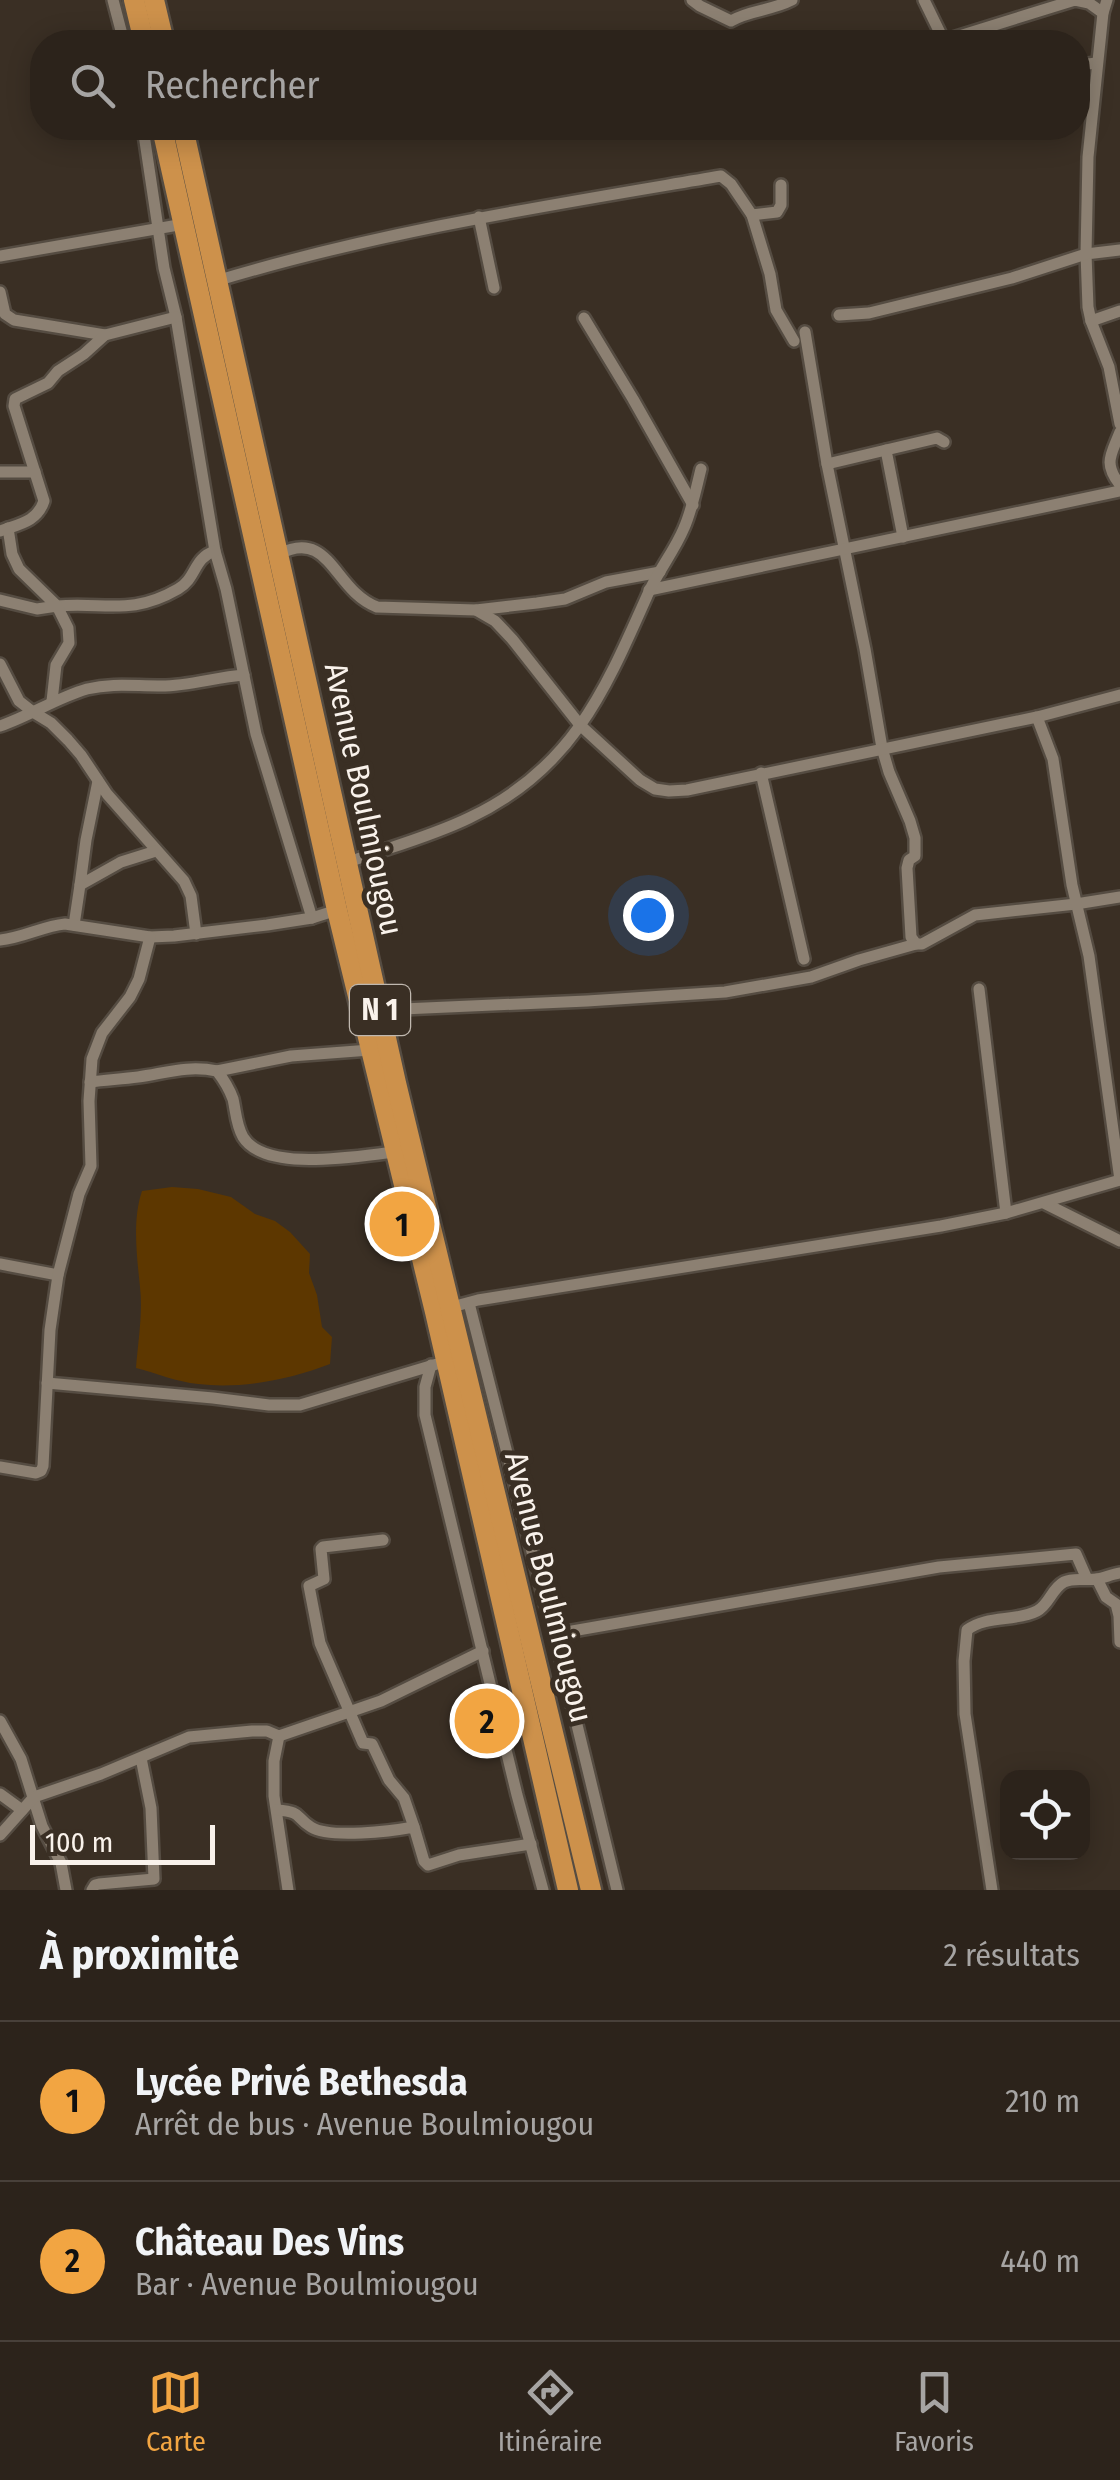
<!DOCTYPE html>
<html lang="fr">
<head>
<meta charset="utf-8">
<style>
	:root { --surface:#2c231b; --page:#342b24; --text:#f1f3f6; --muted:#a6a4a3; --line:#48403a; --accent:#f2a542 }
	body { margin:0; font-family:"Fira Sans Condensed",sans-serif; background:var(--page); color:var(--text) }
	.controls { position:absolute; right:30px; bottom:30px; display:grid; overflow:hidden; border-radius:20px; box-shadow:0 5px 25px #0003 }
	.controls button { width:90px; height:90px; display:grid; place-items:center; padding:0; border:0; border-bottom:2px solid var(--line); background:var(--surface); color:var(--text); font:50px sans-serif }
	.scale { position:absolute; left:30px; bottom:25px; width:185px; box-sizing:border-box; padding-left:10px; border:5px solid #f9f2eb; border-top:0; font-size:28px; line-height:35px; white-space:nowrap; color:#f9f2eb; -webkit-text-stroke:8px #3a2f24; paint-order:stroke }
	.you { position:absolute; left:648px; top:915px; width:35px; height:35px; margin:-25px; border:8px solid #fff; border-radius:50%; background:#1a73e8; box-shadow:0 0 0 15px #1a73e833 }
	.badge { display:grid; place-items:center; width:65px; height:65px; border-radius:50%; background:var(--accent); color:#111; font-size:32px; font-weight:700 }
	.pin { position:absolute; translate:-50% -50%; border:5px solid #fff; box-shadow:0 2px 10px #0006 }
	.list { margin:0; padding:0; list-style:none }
	h2 { display:flex; justify-content:space-between; align-items:center; height:130px; margin:0; padding:0 40px; font-size:42px }
	h2 small { font-size:32px; font-weight:400; color:var(--muted) }
	.list li { display:grid; grid-template-columns:65px 1fr auto; gap:30px; align-items:center; box-sizing:border-box; height:160px; padding:0 40px; border-top:2px solid var(--line) }
	.list b { display:block; font-size:38px; white-space:nowrap }
	.list p { margin:0; font-size:32px; white-space:nowrap; color:var(--muted) }
	.list em { font-size:32px; font-style:normal; color:var(--muted) }
	.icon { flex:none; width:55px; height:55px; fill:none; stroke:currentColor; stroke-width:2; stroke-linecap:round; stroke-linejoin:round }
	.map { position:relative; flex:none; width:1120px; height:1890px; overflow:hidden }
	.search { position:absolute; background:var(--surface); box-shadow:0 5px 25px #0003; left:30px; right:30px; top:30px; height:110px; display:flex; align-items:center; gap:25px; box-sizing:border-box; padding:0 35px; border-radius:40px; color:var(--muted); font-size:38px }
	.sheet { height:450px; background:var(--surface) }
	nav { display:flex; justify-content:space-around; align-items:center; box-sizing:border-box; height:140px; border-top:2px solid var(--line); background:var(--surface); font-size:28px; color:var(--muted) }
	nav a { display:grid; justify-items:center; gap:5px }
	nav .on { color:var(--accent) }
	.map>svg:first-child { display:block }
	.green { fill:#5d3700 }
	.lines { fill:none; stroke-linecap:round; stroke-linejoin:round }
	.street-casing { stroke:#554c42; stroke-width:16 }
	.highway-casing { stroke:#554c42; stroke-width:25 }
	.street { stroke:#8c8072; stroke-width:11 }
	.highway { stroke:#cd914b; stroke-width:20 }
	.labels { text-anchor:middle; dominant-baseline:central; stroke-width:10; stroke-linejoin:round; paint-order:stroke }
	.shield { fill:#3a2f24; stroke:#c0b8af; stroke-width:2.5 }
	.shield-label { font-size:30px; font-weight:bold; fill:#f9f2eb }
	.street-label { font-size:32px; fill:#f9f2eb; stroke:#3a2f24 }
</style>
</head>
<body>
<div class="map">
<svg width="1120" height="1890" viewBox="0 0 1120 1890">
	<rect width="100%" height="100%" fill="#3a2f24"/>
	<path class="green" d="M172,1187L198,1189L231,1197L255,1214L275,1221L290,1232L310,1254L309,1273L317,1295L322,1327L332,1337L330,1364C289,1380 241,1389 198,1384C177,1382 156,1373 136,1368C138,1342 143,1313 140,1287C137,1257 132,1220 142,1191Z"/>
	<g class="lines">
		<g class="street-casing">
			<g id="street">
				<polyline points="113,0 124,42"/>
				<path d="M692,0L700,6L731,21C749,10 771,11 792,0"/>
				<polyline points="924,0 944,41"/>
				<polyline points="940,42 1075,0 1089,3 1103,13"/>
				<polyline points="1078,65 1097,63"/>
				<polyline points="143,128 164,268 176,317 215,551 226,589 256,734 312,918"/>
				<polyline points="752,215 777,212 781,205 781,185"/>
				<polyline points="479,217 494,288"/>
				<polyline points="1120,250 1086,254 1088,307 1091,321 1109,367 1120,424"/>
				<polyline points="0,256 184,224"/>
				<path d="M216,281C381,231 551,205 721,176L731,184L752,215L770,274L776,310L794,341"/>
				<polyline points="0,292 5,314 14,320 105,335 176,317"/>
				<polyline points="839,315 869,313 1012,278 1086,254 1088,157 1103,13 1107,0"/>
				<polyline points="584,318 633,399 693,505"/>
				<polyline points="1091,321 1120,311"/>
				<polyline points="805,332 827,464 865,649 882,748 889,772 910,821 915,838 915,856 909,860 907,868 911,937 916,944 922,944 975,915 1076,904 1120,897"/>
				<path d="M1120,432C1111,455 1103,463 1120,485"/>
				<polyline points="827,464 886,450"/>
				<polyline points="0,472 35,472"/>
				<path d="M8,528L12,554L19,569L57,606C106,602 131,616 178,589C197,578 193,558 215,551"/>
				<path d="M0,531C19,524 37,522 44,501L14,406L15,399L48,383L58,371L84,354L105,335"/>
				<polyline points="903,537 886,450 937,438 944,442"/>
				<path d="M279,554C331,528 333,590 377,607L476,610L537,603L565,599L606,582L660,572"/>
				<polyline points="649,590 1120,491"/>
				<polyline points="0,600 37,609 57,606 68,628 69,643 56,665 52,701"/>
				<polyline points="476,610 495,621 512,639 580,725 640,780 655,789 669,791 687,790 1037,717 1120,695"/>
				<polyline points="0,664 19,701 33,712 51,723 68,740 81,755 107,794 184,881 191,896 196,934"/>
				<polyline points="1037,717 1053,759 1072,885 1089,956 1120,1180"/>
				<path d="M0,726C30,716 56,698 87,689C112,683 133,686 158,686C187,687 215,677 244,675"/>
				<polyline points="761,773 804,959"/>
				<polyline points="98,781 86,840 80,885 121,862 156,851"/>
				<path d="M346,863C387,848 430,837 469,818C571,770 604,693 647,596C657,572 674,552 684,528C692,510 696,489 701,469"/>
				<polyline points="74,925 80,885"/>
				<path d="M0,940C23,938 43,926 65,924L150,937L174,936L267,925L312,918L337,910"/>
				<polyline points="979,989 1006,1213"/>
				<polyline points="380,1010 587,1001 725,992 811,977 859,960 916,944"/>
				<polyline points="217,1071 291,1056 370,1050"/>
				<path d="M90,1082C106,1080 122,1079 138,1077C166,1073 188,1065 217,1071C224,1080 229,1088 233,1099C236,1112 236,1125 243,1137C265,1173 357,1156 395,1152"/>
				<polyline points="1044,1203 1120,1241"/>
				<polyline points="0,1264 58,1275"/>
				<polyline points="469,1303 546,1607 555,1634 617,1890"/>
				<polyline points="448,1308 478,1300 941,1226 1006,1213 1120,1180"/>
				<polyline points="431,1365 425,1387 425,1415 517,1795 543,1890"/>
				<polyline points="47,1383 213,1398 269,1405 300,1405 437,1364"/>
				<polyline points="0,1467 36,1473 41,1471 43,1466 50,1330 58,1275 79,1194 91,1166 89,1101 92,1059 102,1033 130,997 139,979 150,937"/>
				<polyline points="383,1540 323,1547 321,1549 324,1579 309,1586 320,1643 363,1743 372,1744 389,1780 404,1798 414,1827"/>
				<polyline points="1097,1579 1106,1597 1116,1604 1119,1616 1120,1642"/>
				<polyline points="555,1634 939,1567 1076,1554 1087,1579"/>
				<polyline points="0,1721 21,1759 42,1826 61,1863 66,1890"/>
				<polyline points="279,1736 274,1761 274,1796 288,1890"/>
				<polyline points="0,1794 22,1810"/>
				<path d="M277,1810C303,1812 294,1816 311,1827C330,1839 392,1831 414,1827L424,1861L428,1865L459,1855L531,1844"/>
				<polyline points="0,1835 34,1797 101,1774 189,1737 252,1731 267,1731 279,1736 381,1701 483,1651"/>
				<polyline points="92,1890 95,1885 99,1884 154,1879 151,1808 141,1758"/>
				<path d="M992,1890L965,1714L964,1661L967,1630C987,1615 1015,1622 1037,1611C1049,1605 1052,1588 1064,1582C1074,1577 1086,1581 1097,1579C1104,1578 1112,1574 1120,1573"/>
			</g>
		</g>
		<g class="highway-casing">
			<g id="highway">
				<polyline points="134,0 144,42"/>
				<polyline points="154,0 164,42"/>
				<polyline points="162,128 337,910 435,1312 568,1890"/>
				<polyline points="183,128 396,1083 591,1890"/>
			</g>
		</g>
		<use href="#street" class="street"/>
		<use href="#highway" class="highway"/>
	</g>
	<g class="labels">
		<rect class="shield" x="350" y="985" width="60" height="50" rx="8"/>
		<g class="shield-label">
			<text x="380" y="1010">N 1</text>
		</g>
		<g class="street-label">
			<text transform="translate(364 799) rotate(78)">Avenue Boulmiougou</text>
			<text transform="translate(549 1587) rotate(76)">Avenue Boulmiougou</text>
		</g>
	</g>
</svg>
<div class="controls">
<button><svg class="icon" aria-label="locate" viewBox="0 0 24 24"><circle cx="12" cy="12" r="6"/><path d="M12 2v4M12 18v4M2 12h4M18 12h4"/></svg></button>
</div>
<div class="scale">100 m</div>
<div class="you"></div>
<div class="pin badge" style="left:402px;top:1224px">1</div>
<div class="pin badge" style="left:487px;top:1721px">2</div>
<div class="search"><svg class="icon" aria-label="search" viewBox="0 0 24 24"><circle cx="10" cy="10" r="6"/><path d="M15 15l6 6"/></svg>Rechercher</div>
</div>
<section class="sheet">
<h2>À proximité<small>2 résultats</small></h2>
<ul class="list">
<li><span class="badge">1</span><div><b>Lycée Privé Bethesda</b><p>Arrêt de bus · Avenue Boulmiougou</p></div><em>210 m</em></li>
<li><span class="badge">2</span><div><b>Château Des Vins</b><p>Bar · Avenue Boulmiougou</p></div><em>440 m</em></li>
</ul>
</section>
<nav>
<a class="on"><svg class="icon" aria-label="map" viewBox="0 0 24 24"><path d="M3 6l6-2 6 2 6-2v14l-6 2-6-2-6 2zM9 4v14M15 6v14"/></svg>Carte</a>
<a><svg class="icon" aria-label="directions" viewBox="0 0 24 24"><path d="M12 3l9 9-9 9-9-9zM9 14v-3h6M13 9l2 2-2 2"/></svg>Itinéraire</a>
<a><svg class="icon" aria-label="saved" viewBox="0 0 24 24"><path d="M7 4h10v16l-5-4-5 4z"/></svg>Favoris</a>
</nav>
</body>
</html>
